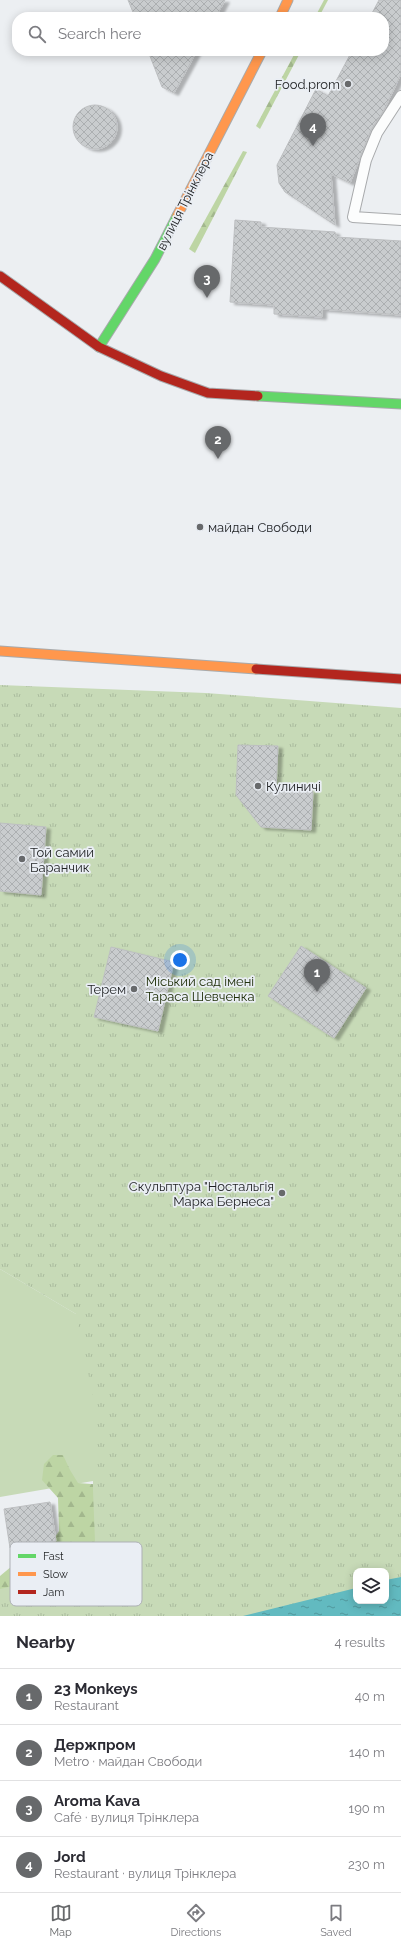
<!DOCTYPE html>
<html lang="en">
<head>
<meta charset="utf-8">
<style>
	:root { --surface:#fff; --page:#f2f2f3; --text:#2b2b33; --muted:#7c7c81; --line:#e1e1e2; --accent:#67696b }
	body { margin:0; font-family:Raleway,sans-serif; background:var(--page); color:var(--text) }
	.controls { position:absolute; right:12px; bottom:12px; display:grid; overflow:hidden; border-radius:8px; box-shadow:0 2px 10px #0003 }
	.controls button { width:36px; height:36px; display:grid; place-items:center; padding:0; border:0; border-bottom:1px solid var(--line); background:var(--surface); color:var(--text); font:20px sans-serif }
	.you { position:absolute; left:180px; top:960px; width:14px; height:14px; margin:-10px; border:3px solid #fff; border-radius:50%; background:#1a73e8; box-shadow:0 0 0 6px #1a73e833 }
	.badge { display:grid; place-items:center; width:26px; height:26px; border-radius:50%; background:var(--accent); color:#fff; font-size:13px; font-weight:700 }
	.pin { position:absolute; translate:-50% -33px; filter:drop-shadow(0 1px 2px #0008) }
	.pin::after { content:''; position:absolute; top:21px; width:14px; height:12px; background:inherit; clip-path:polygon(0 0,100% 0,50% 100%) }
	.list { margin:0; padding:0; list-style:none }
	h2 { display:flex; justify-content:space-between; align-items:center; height:52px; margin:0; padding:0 16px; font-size:17px }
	h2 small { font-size:13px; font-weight:400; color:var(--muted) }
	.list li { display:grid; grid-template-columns:26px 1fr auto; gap:12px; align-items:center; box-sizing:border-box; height:56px; padding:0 16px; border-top:1px solid var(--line) }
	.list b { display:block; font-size:15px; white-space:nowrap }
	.list p { margin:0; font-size:13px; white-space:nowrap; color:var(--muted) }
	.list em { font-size:13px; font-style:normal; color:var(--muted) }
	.icon { flex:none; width:22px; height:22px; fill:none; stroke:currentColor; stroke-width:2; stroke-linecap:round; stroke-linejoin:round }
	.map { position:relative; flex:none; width:401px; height:1616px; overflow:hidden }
	.search { position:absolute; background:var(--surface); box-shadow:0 2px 10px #0003; left:12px; right:12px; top:12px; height:44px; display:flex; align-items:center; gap:10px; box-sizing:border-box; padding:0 14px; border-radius:16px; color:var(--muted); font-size:15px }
	.sheet { height:276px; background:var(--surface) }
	nav { display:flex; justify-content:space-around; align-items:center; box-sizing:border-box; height:56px; border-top:1px solid var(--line); background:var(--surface); font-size:11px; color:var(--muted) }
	nav a { display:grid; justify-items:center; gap:2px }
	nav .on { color:var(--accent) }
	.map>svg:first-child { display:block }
	.grass { fill:#c7dab7 }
	.forest { fill:url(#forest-firs) }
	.park { fill:url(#park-tufts); fill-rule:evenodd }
	.water { fill:url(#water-ripples) }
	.building { fill:url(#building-cross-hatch); stroke:#bdbfc1; filter:url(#shadow) }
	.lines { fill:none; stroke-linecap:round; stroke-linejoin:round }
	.lane-casing { stroke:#a8aaac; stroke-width:12 }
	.fast-casing { stroke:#a8aaac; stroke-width:11 }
	.slow-casing { stroke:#a8aaac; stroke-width:11 }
	.jam-casing { stroke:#a8aaac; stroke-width:11 }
	.lane { stroke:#fcfdfd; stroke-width:10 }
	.fast { stroke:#63d668; stroke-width:9 }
	.slow { stroke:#ff974d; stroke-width:9 }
	.jam { stroke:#b3261e; stroke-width:9 }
	.poi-dot { fill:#67696b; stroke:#eaeef4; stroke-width:1.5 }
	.labels { text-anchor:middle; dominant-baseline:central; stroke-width:3.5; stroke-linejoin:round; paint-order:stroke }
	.poi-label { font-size:13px; fill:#1f2123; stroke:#eaeef4; text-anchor:end }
	.street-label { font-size:13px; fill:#1f2123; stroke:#eaeef4 }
	.park-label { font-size:13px; fill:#20300a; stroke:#eaeef4 }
	.key { fill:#eaeef4; stroke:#adb0b5; stroke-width:1 }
	.key-label { font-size:11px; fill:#1f2123 }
</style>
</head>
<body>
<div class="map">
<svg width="401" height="1616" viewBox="0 0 401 1616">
	<defs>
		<pattern id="forest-firs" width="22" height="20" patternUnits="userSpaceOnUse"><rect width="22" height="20" fill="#bdd5a4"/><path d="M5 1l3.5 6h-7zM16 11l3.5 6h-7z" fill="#a2b78d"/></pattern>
		<pattern id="park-tufts" width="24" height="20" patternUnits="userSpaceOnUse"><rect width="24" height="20" fill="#c7dab7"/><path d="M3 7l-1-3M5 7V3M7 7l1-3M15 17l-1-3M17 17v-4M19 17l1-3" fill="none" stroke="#aabb9d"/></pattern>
		<pattern id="water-ripples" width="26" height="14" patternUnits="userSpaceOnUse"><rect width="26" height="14" fill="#62bac0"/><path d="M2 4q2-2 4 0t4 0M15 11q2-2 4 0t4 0" fill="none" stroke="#50979c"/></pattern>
		<pattern id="building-cross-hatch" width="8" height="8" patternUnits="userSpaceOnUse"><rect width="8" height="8" fill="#c9ccce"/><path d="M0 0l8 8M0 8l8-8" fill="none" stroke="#acafb1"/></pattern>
		<filter id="shadow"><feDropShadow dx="4.5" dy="2.5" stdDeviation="1" flood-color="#0004"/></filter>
	</defs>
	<rect width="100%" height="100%" fill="#eceff2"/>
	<polygon class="grass" points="0,1269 76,1314 97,1308 93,1490 93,1481 0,1497"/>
	<g class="forest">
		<polygon points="324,0 328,0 319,17 315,17"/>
		<polygon points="296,51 301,51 260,129 256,126"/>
		<polygon points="243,151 247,152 195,253 189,249"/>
		<polygon points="53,1455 63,1455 70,1470 78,1483 104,1485 148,1569 0,1616 0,1576 24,1556 49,1546 59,1531 58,1498 42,1480 44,1464"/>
	</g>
	<path class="park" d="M0,685L206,693L401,708V1616H0V1589L96,1567L93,1490V1397L76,1314L0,1269ZM356,1571H386V1601H356Z"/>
	<polygon class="water" points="401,1577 401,1616 243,1616 356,1588 356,1601 386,1601 386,1580"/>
	<g class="building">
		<polygon points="128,0 225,0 216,17 135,17"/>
		<polygon points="379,0 401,0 401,74 384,110 371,130 350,183 331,174 335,225 285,192 279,183 277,165 316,89 328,96 352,51 384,51 384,17 370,17"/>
		<polygon points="148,51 197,51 174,93 162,87"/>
		<circle cx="95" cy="127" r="22"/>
		<polygon points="235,220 261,222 261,227 335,232 336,237 401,241 401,315 322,309 322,317 274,314 274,305 230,302"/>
		<polygon points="238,745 278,746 276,790 313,791 311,830 261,827 236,795"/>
		<polygon points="0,823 46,827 41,895 0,891"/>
		<polygon points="301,946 366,988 334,1038 268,996"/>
		<polygon points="111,947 174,962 158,1031 94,1017"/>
		<polygon points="50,1502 56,1541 10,1548 4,1509"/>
	</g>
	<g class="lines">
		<g class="lane-casing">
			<polyline id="lane" points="401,96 377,133 366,160 353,217 401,220"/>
		</g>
		<g class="fast-casing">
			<g id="fast">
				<polyline points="99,347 155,259 177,216"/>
				<polyline points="258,396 401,404"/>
			</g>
		</g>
		<g class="slow-casing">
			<g id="slow">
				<polyline points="280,17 288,0"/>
				<polyline points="177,216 262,51"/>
				<polyline points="0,651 256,669"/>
			</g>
		</g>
		<g class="jam-casing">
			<g id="jam">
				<polyline points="0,276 99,347 161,376 208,393 258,396"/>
				<polyline points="256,669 401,679"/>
			</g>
		</g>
		<use href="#lane" class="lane"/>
		<use href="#fast" class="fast"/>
		<use href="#slow" class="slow"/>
		<use href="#jam" class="jam"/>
	</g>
	<g class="poi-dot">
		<circle cx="348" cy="84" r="4"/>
		<circle cx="200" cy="527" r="4"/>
		<circle cx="258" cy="786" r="4"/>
		<circle cx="22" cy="859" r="4"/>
		<circle cx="134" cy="989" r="4"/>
		<circle cx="282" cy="1193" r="4"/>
	</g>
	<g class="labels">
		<g class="poi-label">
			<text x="340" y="84">Food.prom</text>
			<text x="208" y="527" text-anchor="start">майдан Свободи</text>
			<text x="266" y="786" text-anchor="start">Кулиничі</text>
			<text x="30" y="852" text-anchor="start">Той самий<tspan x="30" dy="15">Баранчик</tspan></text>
			<text x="126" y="989">Терем</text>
			<text x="274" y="1186">Скульптура "Ностальгія<tspan x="274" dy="15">Марка Бернеса"</tspan></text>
		</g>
		<g class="street-label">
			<text transform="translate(185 201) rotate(-63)">вулиця Трінклера</text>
		</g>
		<g class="park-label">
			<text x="200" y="981">Міський сад імені<tspan x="200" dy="15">Тараса Шевченка</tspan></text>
		</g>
	</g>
	<rect x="10" y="1542" width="132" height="64" rx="6" class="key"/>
	<rect x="18" y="1554" width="18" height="4" fill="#63d668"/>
	<rect x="18" y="1572" width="18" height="4" fill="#ff974d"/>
	<rect x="18" y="1590" width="18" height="4" fill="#b3261e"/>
	<g class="key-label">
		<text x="43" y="1560">Fast</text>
		<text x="43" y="1578">Slow</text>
		<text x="43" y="1596">Jam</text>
	</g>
</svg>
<div class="controls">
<button><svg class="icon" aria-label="layers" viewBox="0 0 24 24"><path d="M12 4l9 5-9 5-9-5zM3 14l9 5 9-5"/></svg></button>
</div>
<div class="you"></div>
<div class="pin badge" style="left:317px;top:992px">1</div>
<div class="pin badge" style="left:218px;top:459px">2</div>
<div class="pin badge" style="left:207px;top:298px">3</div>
<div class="pin badge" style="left:313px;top:146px">4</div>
<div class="search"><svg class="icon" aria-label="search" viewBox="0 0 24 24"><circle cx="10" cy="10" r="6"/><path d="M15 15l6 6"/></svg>Search here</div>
</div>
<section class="sheet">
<h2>Nearby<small>4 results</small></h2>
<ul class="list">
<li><span class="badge">1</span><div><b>23 Monkeys</b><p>Restaurant</p></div><em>40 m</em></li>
<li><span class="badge">2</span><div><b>Держпром</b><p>Metro · майдан Свободи</p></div><em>140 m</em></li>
<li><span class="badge">3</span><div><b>Aroma Kava</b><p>Café · вулиця Трінклера</p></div><em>190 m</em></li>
<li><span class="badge">4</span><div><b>Jord</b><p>Restaurant · вулиця Трінклера</p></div><em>230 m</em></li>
</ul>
</section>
<nav>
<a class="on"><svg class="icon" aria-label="map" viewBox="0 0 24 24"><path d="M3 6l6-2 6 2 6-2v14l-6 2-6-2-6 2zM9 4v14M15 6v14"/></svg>Map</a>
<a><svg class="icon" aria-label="directions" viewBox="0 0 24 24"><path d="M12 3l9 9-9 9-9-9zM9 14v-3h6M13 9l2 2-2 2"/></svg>Directions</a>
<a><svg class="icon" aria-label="saved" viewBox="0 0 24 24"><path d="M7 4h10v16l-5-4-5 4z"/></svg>Saved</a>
</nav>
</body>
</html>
